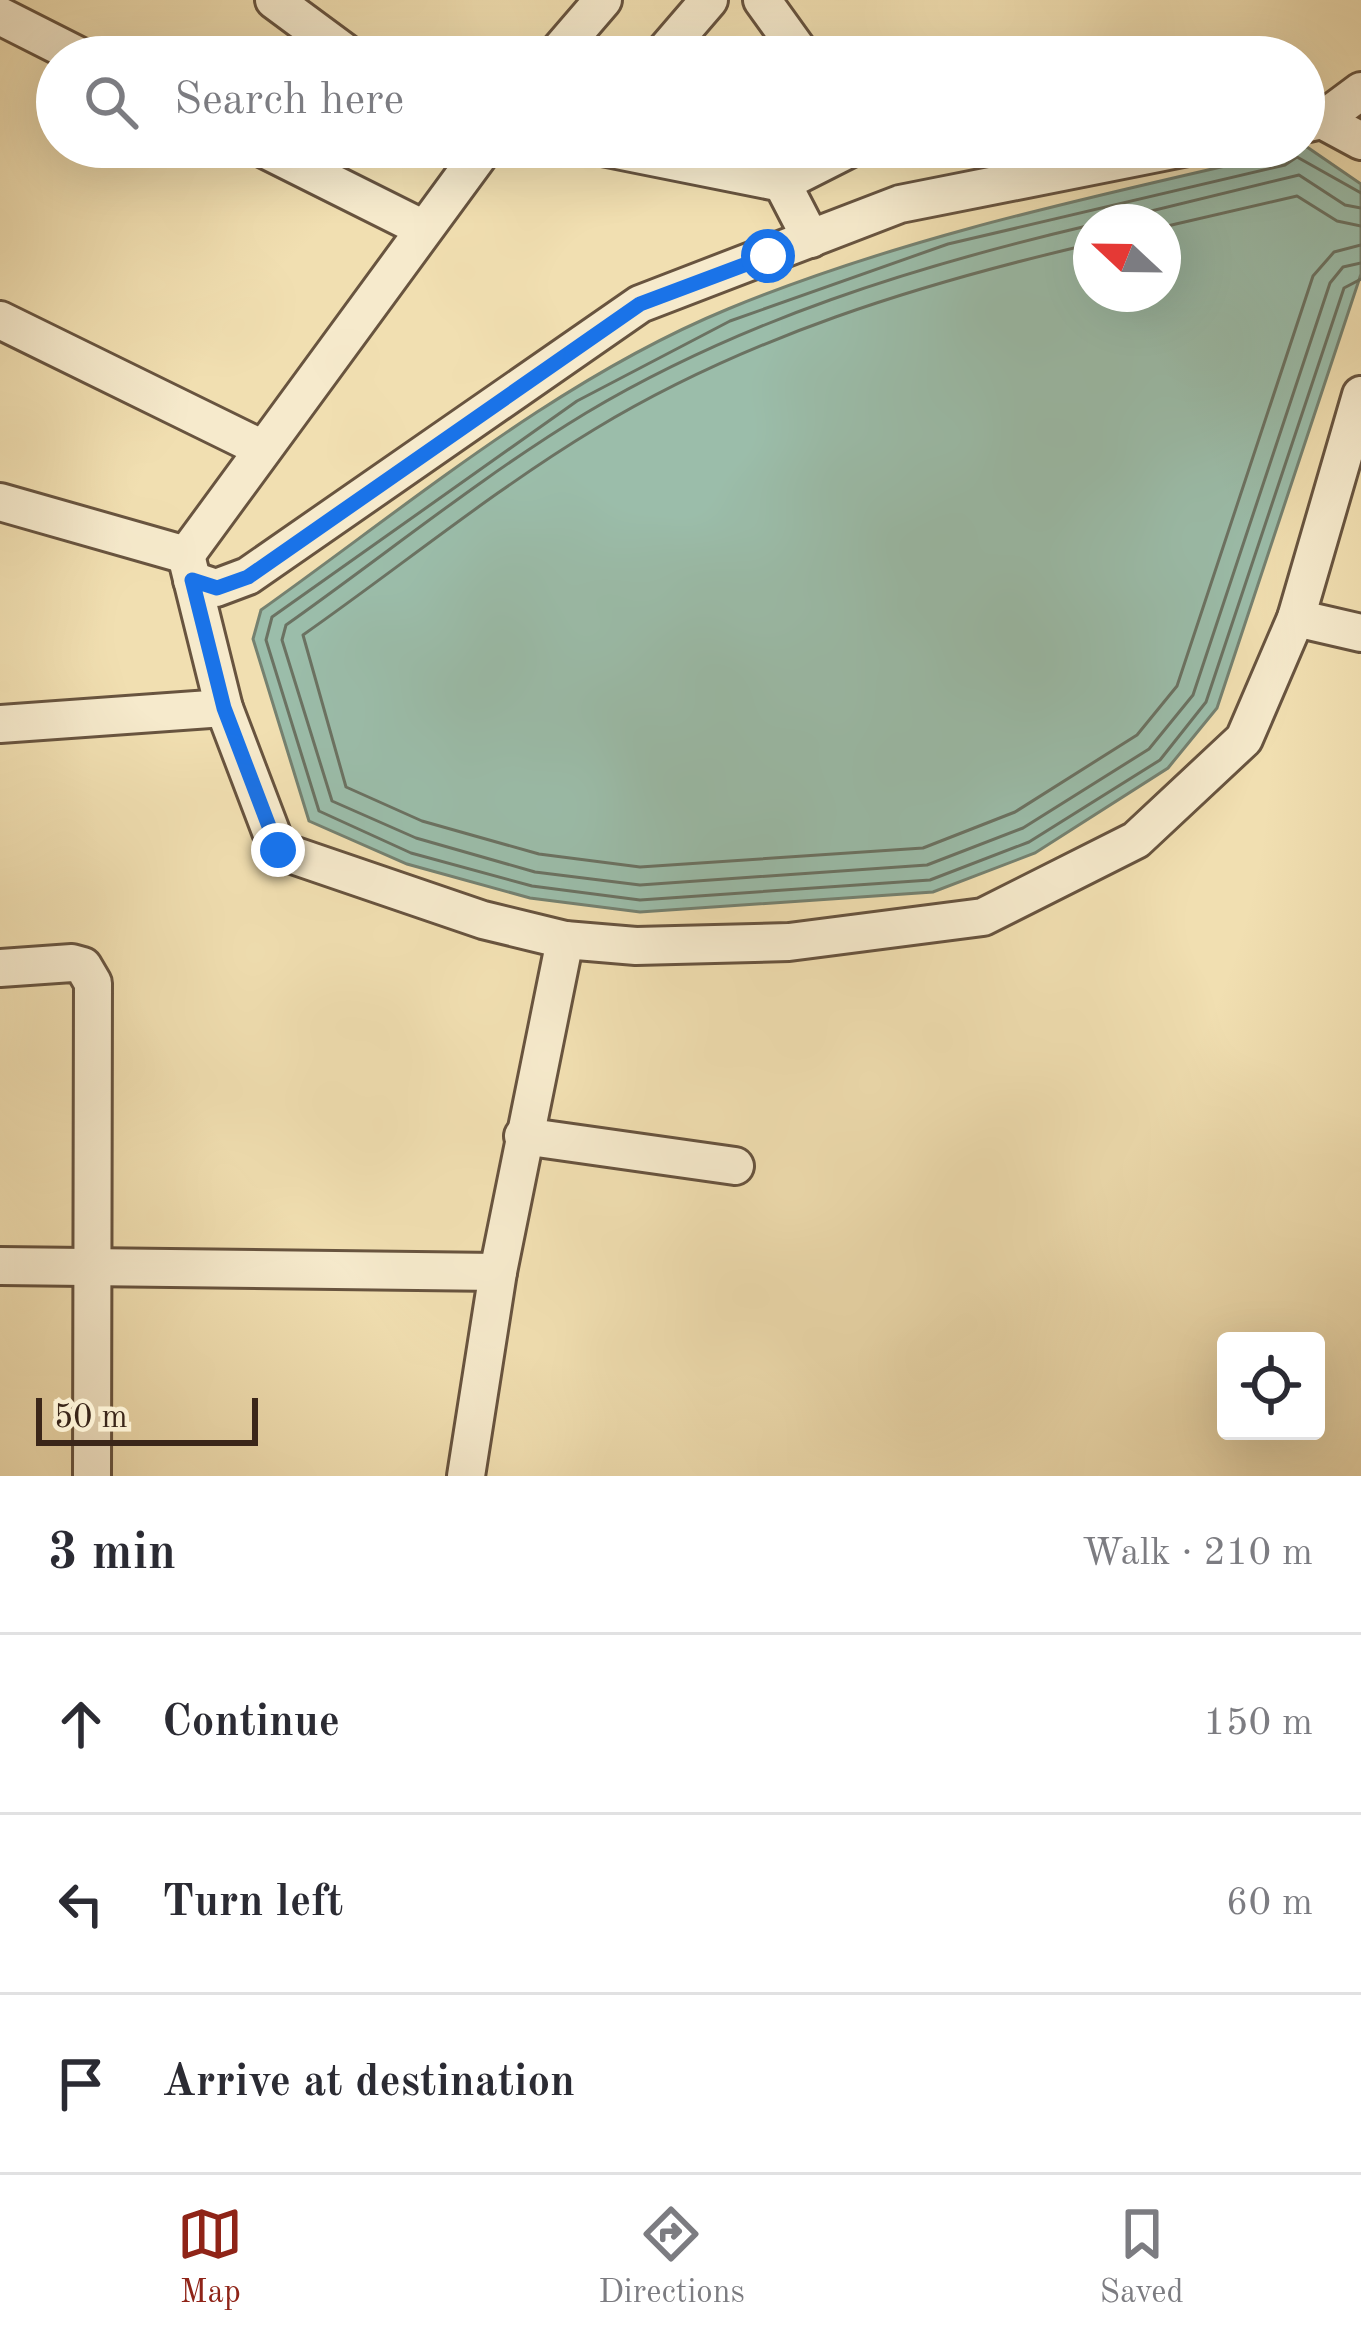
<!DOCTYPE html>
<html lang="en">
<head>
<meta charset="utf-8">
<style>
	:root { --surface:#fff; --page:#f2f2f3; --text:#2b2b33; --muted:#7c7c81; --line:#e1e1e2; --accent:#8f2418 }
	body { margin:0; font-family:"Old Standard TT",serif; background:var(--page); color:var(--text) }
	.controls { position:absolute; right:36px; bottom:36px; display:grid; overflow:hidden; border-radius:12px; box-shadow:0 12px 48px #0002 }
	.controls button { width:108px; height:108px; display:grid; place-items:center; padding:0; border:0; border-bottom:3px solid var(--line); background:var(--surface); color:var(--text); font:60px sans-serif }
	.compass { position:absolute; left:1073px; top:204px; width:108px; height:108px; border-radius:50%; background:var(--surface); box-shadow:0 12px 48px #0002; rotate:292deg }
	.scale { position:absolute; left:36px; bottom:30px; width:222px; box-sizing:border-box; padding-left:12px; border:6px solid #3b2619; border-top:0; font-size:33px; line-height:42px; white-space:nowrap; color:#3b2619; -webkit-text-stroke:9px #f6eacc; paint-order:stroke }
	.stop { position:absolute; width:36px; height:36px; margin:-27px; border:9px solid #1a73e8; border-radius:50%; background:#fff }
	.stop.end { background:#1a73e8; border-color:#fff; box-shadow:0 3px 12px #0008 }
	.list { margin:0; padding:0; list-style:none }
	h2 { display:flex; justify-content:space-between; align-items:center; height:156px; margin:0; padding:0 48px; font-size:51px }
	h2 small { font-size:39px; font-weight:400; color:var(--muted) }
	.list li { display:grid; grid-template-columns:78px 1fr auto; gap:36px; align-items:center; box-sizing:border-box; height:180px; padding:0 48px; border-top:3px solid var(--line) }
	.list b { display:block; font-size:45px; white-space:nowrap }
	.list em { font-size:39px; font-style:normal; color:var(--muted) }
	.icon { flex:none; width:66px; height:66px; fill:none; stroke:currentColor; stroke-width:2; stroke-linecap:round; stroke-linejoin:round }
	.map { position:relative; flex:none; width:1361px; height:1476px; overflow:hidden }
	.search { position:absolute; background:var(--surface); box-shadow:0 12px 48px #0002; left:36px; right:36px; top:36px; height:132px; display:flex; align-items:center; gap:30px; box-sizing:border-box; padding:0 42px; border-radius:66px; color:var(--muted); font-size:45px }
	.sheet { height:696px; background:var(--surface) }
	nav { display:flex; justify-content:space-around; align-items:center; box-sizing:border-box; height:168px; border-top:3px solid var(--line); background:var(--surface); font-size:33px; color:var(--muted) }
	nav a { display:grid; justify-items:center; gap:6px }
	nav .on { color:var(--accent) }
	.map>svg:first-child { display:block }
	.water { fill:#9bbdaa; stroke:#758170; stroke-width:3; fill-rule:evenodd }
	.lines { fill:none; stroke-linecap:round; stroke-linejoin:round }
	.shore { stroke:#6b7262; stroke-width:3 }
	.minor-casing { stroke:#68543f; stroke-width:42 }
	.minor { stroke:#f6eacc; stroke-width:36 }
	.route { stroke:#1a73e8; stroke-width:15 }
</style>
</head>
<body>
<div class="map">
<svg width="1361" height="1476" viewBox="0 0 1361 1476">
	<rect width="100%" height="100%" fill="#f1dfb1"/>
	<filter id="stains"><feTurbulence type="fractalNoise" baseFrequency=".00167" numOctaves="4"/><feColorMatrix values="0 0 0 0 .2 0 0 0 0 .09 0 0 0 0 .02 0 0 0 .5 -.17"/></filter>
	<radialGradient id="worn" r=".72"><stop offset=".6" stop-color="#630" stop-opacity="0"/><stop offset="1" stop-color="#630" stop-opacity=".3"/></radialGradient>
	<path class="water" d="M1307,147L1361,184V274L1217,708L1168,768L1035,853L933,892L640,912L530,898L407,864L309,821L253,639L261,610C410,504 558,379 728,309C915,232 1112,193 1307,147ZM1091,222H1163V294H1091Z"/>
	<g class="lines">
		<g class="shore">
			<polyline points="1361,193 1297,157 1285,165 948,244 730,321 577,401 272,617 266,640 319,811 411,853 532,886 640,900 930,880 1029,842 1160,760 1206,702 1344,288 1361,279"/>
			<polyline points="1106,222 1299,175 1345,205 1361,208"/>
			<path d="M1091,225C916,266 742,320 586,413C482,476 385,555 286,625L282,640L332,801L416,838L535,872L640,885L927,865L1023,828L1149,749L1193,695L1330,283L1343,267L1361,263"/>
			<polyline points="1163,227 1297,196 1337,221 1361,226"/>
			<path d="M1091,244C919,284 747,337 595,429C494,490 400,567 303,635L346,787L422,821L539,854L640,867L923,848L1015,812L1137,735L1177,686L1313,276L1334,252L1361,245"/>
		</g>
		<g class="minor-casing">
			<g id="minor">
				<polyline points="274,0 351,57"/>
				<polyline points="762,0 803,57"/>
				<polyline points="0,16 81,57"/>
				<polyline points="554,57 603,0"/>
				<polyline points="660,57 709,0"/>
				<polyline points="1322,120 1361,91"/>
				<polyline points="1304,124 1322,120 1361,141"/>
				<polyline points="260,147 422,228"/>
				<polyline points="602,147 782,183 811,239"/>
				<polyline points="782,183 853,147"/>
				<polyline points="0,320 263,449"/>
				<polyline points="0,502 186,555 485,147"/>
				<polyline points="186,555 224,708 278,850 483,920 565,940 636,946 789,942 983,917 1136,840 1244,739 1296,618 1361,395"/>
				<polyline points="192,580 216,588 248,576 640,304 900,204 1188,147"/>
				<polyline points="1296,618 1361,633"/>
				<polyline points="0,724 224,708"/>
				<polyline points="0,968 72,963 83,966 93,983 92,1476"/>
				<polyline points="523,1136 735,1166"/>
				<polyline points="0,1266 498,1272 466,1476"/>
				<polyline points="498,1272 565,940"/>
			</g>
		</g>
		<use href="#minor" class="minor"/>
	</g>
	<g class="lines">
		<polyline class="route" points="278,850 224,708 192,580 217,588 248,577 640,304 768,256"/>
	</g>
	<rect width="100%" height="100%" filter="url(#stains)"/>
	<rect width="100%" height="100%" fill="url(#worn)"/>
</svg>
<div class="controls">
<button><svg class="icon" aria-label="locate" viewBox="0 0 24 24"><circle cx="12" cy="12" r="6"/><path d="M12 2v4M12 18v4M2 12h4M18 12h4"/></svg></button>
</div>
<svg class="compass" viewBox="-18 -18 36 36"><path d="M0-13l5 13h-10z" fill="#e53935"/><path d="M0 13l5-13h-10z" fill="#7c7c81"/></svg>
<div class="scale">50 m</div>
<div class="stop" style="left:768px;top:256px"></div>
<div class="stop end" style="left:278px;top:850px"></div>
<div class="search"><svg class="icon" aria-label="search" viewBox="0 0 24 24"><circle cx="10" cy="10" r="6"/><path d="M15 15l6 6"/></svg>Search here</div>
</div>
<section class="sheet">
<h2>3 min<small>Walk · 210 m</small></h2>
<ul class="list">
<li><svg class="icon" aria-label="ahead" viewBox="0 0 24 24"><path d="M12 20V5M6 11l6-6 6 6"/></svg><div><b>Continue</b></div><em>150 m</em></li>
<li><svg class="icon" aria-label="left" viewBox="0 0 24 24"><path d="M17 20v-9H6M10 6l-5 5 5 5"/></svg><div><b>Turn left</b></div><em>60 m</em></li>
<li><svg class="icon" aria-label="arrive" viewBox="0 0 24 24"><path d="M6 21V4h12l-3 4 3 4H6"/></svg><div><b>Arrive at destination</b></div></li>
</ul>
</section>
<nav>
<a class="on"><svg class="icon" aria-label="map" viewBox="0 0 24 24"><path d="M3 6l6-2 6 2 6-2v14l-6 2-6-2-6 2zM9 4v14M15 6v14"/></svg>Map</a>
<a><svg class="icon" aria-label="directions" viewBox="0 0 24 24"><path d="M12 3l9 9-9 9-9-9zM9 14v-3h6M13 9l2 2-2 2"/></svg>Directions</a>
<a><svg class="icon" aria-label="saved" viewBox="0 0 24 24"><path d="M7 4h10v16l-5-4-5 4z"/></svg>Saved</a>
</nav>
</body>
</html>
